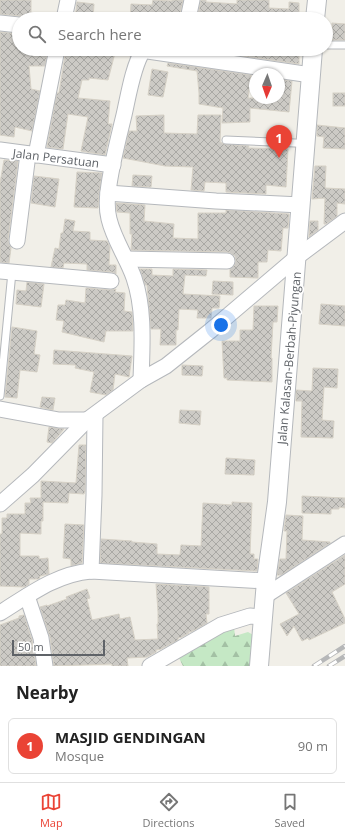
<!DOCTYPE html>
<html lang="en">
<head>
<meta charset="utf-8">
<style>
	:root { --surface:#fff; --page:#f6f6f6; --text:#222; --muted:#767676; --line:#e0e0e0; --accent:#ea4335 }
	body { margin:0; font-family:"Open Sans",sans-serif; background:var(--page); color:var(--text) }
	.compass { position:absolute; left:249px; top:68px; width:36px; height:36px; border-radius:50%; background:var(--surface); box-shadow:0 1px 3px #0004; rotate:182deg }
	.scale { position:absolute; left:12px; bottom:10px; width:93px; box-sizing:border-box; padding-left:4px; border:2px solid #5f6368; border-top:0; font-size:11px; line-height:14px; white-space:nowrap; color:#5f6368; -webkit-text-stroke:3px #fff; paint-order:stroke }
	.you { position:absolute; left:221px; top:325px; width:14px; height:14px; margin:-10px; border:3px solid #fff; border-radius:50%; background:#1a73e8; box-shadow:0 0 0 6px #1a73e833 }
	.badge { display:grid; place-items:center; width:26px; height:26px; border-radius:50%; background:var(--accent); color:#fff; font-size:13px; font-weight:700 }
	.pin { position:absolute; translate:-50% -33px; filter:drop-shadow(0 1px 2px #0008) }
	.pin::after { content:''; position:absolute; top:21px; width:14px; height:12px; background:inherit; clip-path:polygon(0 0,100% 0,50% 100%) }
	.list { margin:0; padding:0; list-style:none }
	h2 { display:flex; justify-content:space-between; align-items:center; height:52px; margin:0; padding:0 16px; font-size:17px }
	h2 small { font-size:13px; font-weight:400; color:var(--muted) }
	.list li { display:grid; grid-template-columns:26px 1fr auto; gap:12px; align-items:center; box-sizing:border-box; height:56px; margin:0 8px 8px; padding:0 8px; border:1px solid var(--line); border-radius:6px }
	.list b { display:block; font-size:15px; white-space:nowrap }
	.list p { margin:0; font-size:13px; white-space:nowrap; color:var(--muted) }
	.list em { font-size:13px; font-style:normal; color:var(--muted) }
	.icon { flex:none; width:22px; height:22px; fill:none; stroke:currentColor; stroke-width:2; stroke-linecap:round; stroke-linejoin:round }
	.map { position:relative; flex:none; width:345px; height:666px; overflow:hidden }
	.search { position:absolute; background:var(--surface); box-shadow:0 1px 3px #0004; left:12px; right:12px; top:12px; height:44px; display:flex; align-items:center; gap:10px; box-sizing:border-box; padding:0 14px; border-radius:22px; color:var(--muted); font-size:15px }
	.sheet { height:116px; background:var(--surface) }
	nav { display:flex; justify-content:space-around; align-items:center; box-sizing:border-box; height:56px; border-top:1px solid var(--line); background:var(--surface); font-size:11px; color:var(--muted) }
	nav a { display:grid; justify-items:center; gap:2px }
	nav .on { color:var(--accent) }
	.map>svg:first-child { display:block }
	.forest { fill:url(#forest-firs) }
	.building { fill:url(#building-cross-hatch); stroke:#d6d1c6 }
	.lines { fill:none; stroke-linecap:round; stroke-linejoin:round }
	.service-casing { stroke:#b5b8bc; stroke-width:9 }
	.minor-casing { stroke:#b5b8bc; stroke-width:17 }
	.tertiary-casing { stroke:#b5b8bc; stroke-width:20 }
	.service { stroke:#fff; stroke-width:7 }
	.minor { stroke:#fff; stroke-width:15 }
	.tertiary { stroke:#fff; stroke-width:18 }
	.rail-casing { stroke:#b6b7b8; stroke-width:4.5 }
	.rail { stroke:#fff; stroke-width:3; stroke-dasharray:9; stroke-linecap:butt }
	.labels { text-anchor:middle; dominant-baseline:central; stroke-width:3.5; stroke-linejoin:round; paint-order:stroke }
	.street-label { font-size:12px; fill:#5f6368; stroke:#fff }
</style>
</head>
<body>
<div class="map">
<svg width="345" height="666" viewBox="0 0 345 666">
	<defs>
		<pattern id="forest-firs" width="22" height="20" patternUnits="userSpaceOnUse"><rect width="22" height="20" fill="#c5e8c5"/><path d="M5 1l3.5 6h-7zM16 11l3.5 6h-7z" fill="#a3c0a4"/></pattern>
		<pattern id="building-cross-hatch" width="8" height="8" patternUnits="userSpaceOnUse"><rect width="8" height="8" fill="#cccac5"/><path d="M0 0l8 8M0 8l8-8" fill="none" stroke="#a9a8a4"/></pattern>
	</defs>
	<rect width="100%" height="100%" fill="#f1efe8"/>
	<polygon class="forest" points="229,625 234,627 235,636 248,632 255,636 252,666 183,666 178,656"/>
	<g class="building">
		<polygon points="0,0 31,0 31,19 25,19 20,16 0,14"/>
		<polygon points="153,0 172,1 172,0 183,0 179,19 130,19 131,4 152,5"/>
		<polygon points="201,0 206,0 206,2 237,4 237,0 269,0 269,8 289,9 289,2 299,3 299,19 232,19 232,18 212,16 212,19 197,19"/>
		<polygon points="77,2 94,4 93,19 75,19"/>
		<polygon points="332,23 345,24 345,40 332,40"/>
		<polygon points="0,32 19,34 19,49 30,49 30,52 31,49 48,49 45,66 29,66 31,89 40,91 32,131 15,127 14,137 0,135"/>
		<polygon points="66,49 116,49 108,80 89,78 89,80 82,80 78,98 110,101 108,124 112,124 105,155 81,151 88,117 68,114 63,149 47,147 57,93 59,93"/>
		<polygon points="228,49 299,49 299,64 228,54"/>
		<polygon points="168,63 251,75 248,98 279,98 279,79 292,81 289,112 250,108 250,122 222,123 223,108 199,104 199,93 197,71 167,66"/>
		<polygon points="152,69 168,72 163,97 148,95"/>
		<rect x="333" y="93" width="12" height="13"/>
		<polygon points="164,115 164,133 197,134 198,115 221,115 220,142 224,144 249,146 248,148 288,149 286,187 266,185 266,194 226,192 226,183 205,182 204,191 191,190 193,167 165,166 123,158 129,131 137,131 136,116"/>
		<polygon points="317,125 345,128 345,149 323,148 324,137 317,136"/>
		<polygon points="4,160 18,161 8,240 9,244 11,248 9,263 0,262 0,183"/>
		<polygon points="315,166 326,166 325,188 345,189 345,204 337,203 337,216 326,224 324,224 325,198 312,199"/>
		<polygon points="77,172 102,173 99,194 98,208 74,207"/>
		<polygon points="133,175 152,176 151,187 132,186"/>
		<polygon points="34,176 59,179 55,207 31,203"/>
		<polygon points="116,203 145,205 144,221 174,224 173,238 198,239 198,213 226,213 226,210 289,214 288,228 283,228 281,251 268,250 267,262 258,262 258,278 230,277 230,269 234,266 236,261 235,256 232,254 228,252 131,250 132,234 130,234 130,213 117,212"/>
		<polygon points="65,219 75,221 73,231 90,232 90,240 107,241 110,247 109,265 116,265 116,274 112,272 87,270 87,264 64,263 63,268 51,267 55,248 59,249 61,233 63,233"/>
		<polygon points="310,221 318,221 318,230 309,237"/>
		<polygon points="140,269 152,269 152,275 173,276 173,269 207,270 206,276 185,275 183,294 220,296 219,308 212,308 211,318 197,318 198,310 179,309 178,330 176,330 176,345 160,345 161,329 151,329 147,285 145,285"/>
		<polygon points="213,281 233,282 233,295 212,294"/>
		<polygon points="27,282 44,284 41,307 16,304 17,290 26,291"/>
		<polygon points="86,288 110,290 116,289 115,292 125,293 124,311 132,312 133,331 106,331 104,342 62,332 64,321 56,320 58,305 65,305 66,300 85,303"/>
		<polygon points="321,304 345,306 345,326 319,324"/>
		<polygon points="254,306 278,306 277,322 273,322 271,358 272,358 272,382 227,380 227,378 224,378 222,341 240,341 240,330 253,330"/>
		<polygon points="12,327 37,331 34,354 40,355 37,372 20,370 17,398 5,397"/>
		<polygon points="54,350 132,356 129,377 115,374 113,390 106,395 90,392 94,372 75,368 76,365 53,364"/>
		<polygon points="182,365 203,366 202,376 182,375"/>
		<polygon points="313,368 338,369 337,388 324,387 322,420 334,421 333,438 301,437 302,401 296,401 296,390 312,391"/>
		<polygon points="42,397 55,398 53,410 40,407"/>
		<polygon points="180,410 201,411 200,425 179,423"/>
		<polygon points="49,427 64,429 52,443 47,442"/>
		<polygon points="79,445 86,445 85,491 84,494 69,493 68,503 43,502 43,521 41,521 41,534 20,533 20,556 39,556 39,559 48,558 49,574 40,576 39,579 29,579 29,584 25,587 0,586 0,534 2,534 2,518 7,518 7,514 25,514 25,503 31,503 30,498 41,498 41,481 76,483"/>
		<polygon points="226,458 255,460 254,475 225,474"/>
		<polygon points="302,496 345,498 345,508 339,507 339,509 331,509 331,514 302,513"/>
		<polygon points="232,502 252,503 250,554 254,554 254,559 258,559 257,571 100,563 101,539 132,541 132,542 157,544 157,554 180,555 181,545 201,546 203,503 232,505"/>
		<polygon points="286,515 303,516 302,540 330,542 330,543 281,575 277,575 280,559 286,559 287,531 284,531"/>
		<polygon points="65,524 84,525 82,563 71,566 71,559 63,558"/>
		<polygon points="345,555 345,584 332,592 345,619 345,623 309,640 308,638 302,641 294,626 287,636 280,624 299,614 286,593"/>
		<polygon points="156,584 209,587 209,614 206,614 207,623 191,632 188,632 189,633 182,637 178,638 178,640 161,649 156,650 156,652 147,657 127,658 128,666 112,666 112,664 54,666 50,637 40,607 47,605 47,606 67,599 66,597 87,589 90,598 87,599 92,620 119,614 120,619 130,617 135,640 158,639 157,624 158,624 158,612"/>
		<polygon points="24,615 32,640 36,666 0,666 0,625 19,618 19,616"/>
	</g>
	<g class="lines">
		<g class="service-casing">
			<g id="service">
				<polyline points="326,45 345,45"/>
				<polyline points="226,140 295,143 305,144"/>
				<polyline points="0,396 12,272"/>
			</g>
		</g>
		<g class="minor-casing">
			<g id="minor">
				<polyline points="64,19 68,0"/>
				<polyline points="188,19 192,0"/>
				<polyline points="0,23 19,25"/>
				<polyline points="134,49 311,75"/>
				<polyline points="0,150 113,165"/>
				<polyline points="36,155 57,49"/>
				<polyline points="108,193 216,201 301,205"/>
				<polyline points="17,241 28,154"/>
				<polyline points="126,259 227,261"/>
				<polyline points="0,271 111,281"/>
				<path d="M141,380C142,347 145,310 134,278C127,258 114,240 109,219C107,211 107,200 108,192C111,166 118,140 124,115C128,98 133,65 143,51"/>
				<polyline points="0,409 59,420 87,420"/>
				<polyline points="0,504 33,475 87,420 141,380 166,366 210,331 297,257 345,221"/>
				<polyline points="91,571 94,495 95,415"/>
				<polyline points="27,596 41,638 45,666"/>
				<polyline points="265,596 345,544"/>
				<path d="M0,613C29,595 56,574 91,571L266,581"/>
				<polyline points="150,666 221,625 250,616 263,617"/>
			</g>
		</g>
		<g class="tertiary-casing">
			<g id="tertiary">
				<polyline points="315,19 317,0"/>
				<polyline points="259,666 266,581 277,502 313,49"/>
			</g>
		</g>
		<use href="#service" class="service"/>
		<use href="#minor" class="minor"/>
		<use href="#tertiary" class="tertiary"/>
		<g class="rail-casing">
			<g id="rail">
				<polyline points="314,666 345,646"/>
				<polyline points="329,666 345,656"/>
			</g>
		</g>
		<use href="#rail" class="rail"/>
	</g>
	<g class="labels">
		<g class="street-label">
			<text transform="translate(56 158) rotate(7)">Jalan Persatuan</text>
			<text transform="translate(289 358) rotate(-85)">Jalan Kalasan-Berbah-Piyungan</text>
		</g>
	</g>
</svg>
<svg class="compass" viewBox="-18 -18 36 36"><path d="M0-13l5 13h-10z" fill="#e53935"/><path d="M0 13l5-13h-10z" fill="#767676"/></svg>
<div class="scale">50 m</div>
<div class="you"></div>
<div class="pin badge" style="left:279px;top:158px">1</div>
<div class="search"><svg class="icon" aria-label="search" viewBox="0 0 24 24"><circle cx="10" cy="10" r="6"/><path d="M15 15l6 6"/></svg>Search here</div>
</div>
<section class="sheet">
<h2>Nearby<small></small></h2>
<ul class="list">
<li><span class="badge">1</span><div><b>MASJID GENDINGAN</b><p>Mosque</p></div><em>90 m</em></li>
</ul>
</section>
<nav>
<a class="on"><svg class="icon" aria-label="map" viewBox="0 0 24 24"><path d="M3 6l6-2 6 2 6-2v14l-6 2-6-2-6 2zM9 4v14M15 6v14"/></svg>Map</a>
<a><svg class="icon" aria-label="directions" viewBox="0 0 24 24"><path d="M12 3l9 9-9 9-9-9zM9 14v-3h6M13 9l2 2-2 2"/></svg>Directions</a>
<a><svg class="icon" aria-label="saved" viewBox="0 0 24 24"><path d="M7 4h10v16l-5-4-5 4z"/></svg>Saved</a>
</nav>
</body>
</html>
